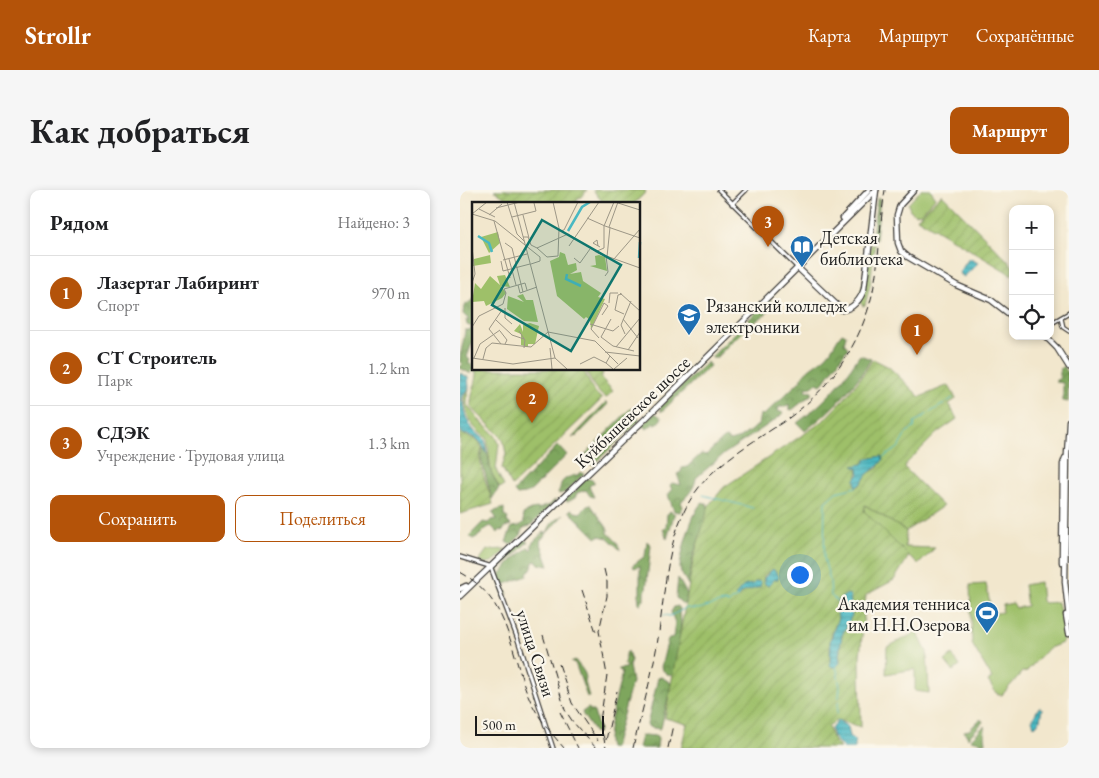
<!DOCTYPE html>
<html lang="ru">
<head>
<meta charset="utf-8">
<style>
	:root { --surface:#fff; --page:#f6f6f6; --text:#202124; --muted:#757577; --line:#e0e0e0; --accent:#b45309 }
	body { margin:0; font-family:"EB Garamond",serif; background:var(--page); color:var(--text) }
	.controls { position:absolute; right:15px; top:15px; display:grid; overflow:hidden; border-radius:10px; box-shadow:0 2px 8px #0003 }
	.controls button { width:45px; height:45px; display:grid; place-items:center; padding:0; border:0; border-bottom:1px solid var(--line); background:var(--surface); color:var(--text); font:25px sans-serif }
	.scale { position:absolute; left:15px; bottom:12px; width:129px; box-sizing:border-box; padding-left:5px; border:2px solid #1c1c1c; border-top:0; font-size:14px; line-height:18px; white-space:nowrap; color:#1c1c1c; -webkit-text-stroke:4px #fbf7ec; paint-order:stroke }
	.you { position:absolute; left:339px; top:384px; width:18px; height:18px; margin:-12px; border:4px solid #fff; border-radius:50%; background:#1a73e8; box-shadow:0 0 0 8px #1a73e833 }
	.badge { display:grid; place-items:center; width:32px; height:32px; border-radius:50%; background:var(--accent); color:#fff; font-size:16px; font-weight:700 }
	.pin { position:absolute; translate:-50% -41px; filter:drop-shadow(0 1px 2px #0008) }
	.pin::after { content:''; position:absolute; top:26px; width:18px; height:15px; background:inherit; clip-path:polygon(0 0,100% 0,50% 100%) }
	.list { margin:0; padding:0; list-style:none }
	h2 { display:flex; justify-content:space-between; align-items:center; height:65px; margin:0; padding:0 20px; font-size:21px }
	h2 small { font-size:16px; font-weight:400; color:var(--muted) }
	.list li { display:grid; grid-template-columns:32px 1fr auto; gap:15px; align-items:center; box-sizing:border-box; height:75px; padding:0 20px; border-top:1px solid var(--line) }
	.list b { display:block; font-size:19px; white-space:nowrap }
	.list p { margin:0; font-size:16px; white-space:nowrap; color:var(--muted) }
	.list em { font-size:16px; font-style:normal; color:var(--muted) }
	.actions { display:flex; gap:10px; padding:15px 20px }
	.actions a { flex:1; padding:11px 0; border:1px solid var(--accent); border-radius:10px; text-align:center; font-size:18px; color:var(--accent) }
	.actions .main { background:var(--accent); color:#fff }
	.icon { flex:none; width:28px; height:28px; fill:none; stroke:currentColor; stroke-width:2; stroke-linecap:round; stroke-linejoin:round }
	.map { position:relative; flex:none; width:609px; height:558px; overflow:hidden; border-radius:10px }
	header { display:flex; align-items:center; gap:30px; box-sizing:border-box; height:70px; padding:0 25px; background:var(--accent); color:#fff }
	header strong { font-size:24px }
	nav { display:flex; gap:28px; margin-inline-start:auto; font-size:18px }
	.intro { display:flex; align-items:center; justify-content:space-between; box-sizing:border-box; height:120px; padding:0 30px }
	h1 { margin:0; font-size:35px }
	.button { padding:12px 22px; border-radius:10px; background:var(--accent); color:#fff; font-size:18px; font-weight:700 }
	main { display:flex; gap:30px; padding:0 30px }
	aside { flex:1; background:var(--surface); border-radius:10px; box-shadow:0 2px 8px #0003 }
	.map>svg:first-child { display:block }
	.grass { fill:#9ec069; stroke:#5d6e42 }
	.forest { fill:url(#forest-crowns); stroke:#4d613c }
	.park { fill:url(#park-crowns); stroke:#5d6e42 }
	.garden { fill:url(#garden-furrows); stroke:#5d6e42; fill-rule:evenodd }
	.water { fill:url(#water-rules); stroke:#326a6f }
	.lines { fill:none; stroke-linecap:round; stroke-linejoin:round }
	.stream { stroke:#49b8c2; stroke-width:1 }
	.minor-casing { stroke:#3c3a37; stroke-width:5.5 }
	.major-casing { stroke:#3c3a37; stroke-width:7 }
	.minor { stroke:#fff; stroke-width:3 }
	.major { stroke:#fff; stroke-width:4.5 }
	.rail { stroke:#1c1c1c; stroke-width:1; stroke-dasharray:8 4; stroke-linecap:butt }
	.labels { text-anchor:middle; dominant-baseline:central; stroke-width:4.5; stroke-linejoin:round; paint-order:stroke }
	.poi-label { font-size:18px; fill:#1c1c1c; stroke:#fbf7ec; text-anchor:start }
	.street-label { font-size:18px; fill:#1c1c1c; stroke:#fbf7ec }
	.inset-river { fill:none; stroke:#49b8c2; stroke-width:2.5 }
	.inset-road { fill:none; stroke:#9c9686; stroke-width:1 }
	.view { fill:#0f766e; fill-opacity:0.15; stroke:#0f766e; stroke-width:2.5 }
	.inset-edge { fill:none; stroke:#1c1c1c; stroke-width:2.5 }
</style>
</head>
<body>
<header>
<strong>Strollr</strong>
<nav><a>Карта</a><a>Маршрут</a><a>Сохранённые</a></nav>
</header>
<div class="intro"><h1>Как добраться</h1><a class="button">Маршрут</a></div>
<main>
<aside>
<h2>Рядом<small>Найдено: 3</small></h2>
<ul class="list">
<li><span class="badge">1</span><div><b>Лазертаг Лабиринт</b><p>Спорт</p></div><em>970 m</em></li>
<li><span class="badge">2</span><div><b>СТ Строитель</b><p>Парк</p></div><em>1.2 km</em></li>
<li><span class="badge">3</span><div><b>СДЭК</b><p>Учреждение · Трудовая улица</p></div><em>1.3 km</em></li>
</ul>
<div class="actions"><a class="main">Сохранить</a><a>Поделиться</a></div>
</aside>
<div class="map">
<svg width="609" height="558" viewBox="0 0 609 558">
	<defs>
		<pattern id="forest-crowns" width="20" height="18" patternUnits="userSpaceOnUse" patternTransform="scale(1.25)"><rect width="20" height="18" fill="#7ea65d"/><path d="M2 6a3 3 0 1 1 6 0M12 15a3 3 0 1 1 6 0" fill="none" stroke="#66864c"/></pattern>
		<pattern id="park-crowns" width="20" height="18" patternUnits="userSpaceOnUse" patternTransform="scale(1.25)"><rect width="20" height="18" fill="#9ec069"/><path d="M2 6a3 3 0 1 1 6 0M12 15a3 3 0 1 1 6 0" fill="none" stroke="#88a45a"/></pattern>
		<pattern id="garden-furrows" width="10" height="10" patternUnits="userSpaceOnUse" patternTransform="scale(1.25)"><rect width="10" height="10" fill="#9ec069"/><path d="M-1 1l2-2M0 10L10 0M9 11l2-2" fill="none" stroke="#88a45a"/></pattern>
		<pattern id="water-rules" width="6" height="5" patternUnits="userSpaceOnUse" patternTransform="scale(1.25)"><rect width="6" height="5" fill="#49b8c2"/><path d="M0 2.5h6" fill="none" stroke="#3c959d"/></pattern>
	</defs>
	<rect width="100%" height="100%" fill="#fbf7ec"/>
	<filter id="ink" filterUnits="userSpaceOnUse"><feTurbulence type="fractalNoise" baseFrequency=".02" numOctaves="2"/><feDisplacementMap in="SourceGraphic" scale="10" xChannelSelector="R" yChannelSelector="G"/><feConvolveMatrix kernelMatrix="1 2 1 2 8 2 1 2 1" color-interpolation-filters="sRGB"/></filter>
	<filter id="wash" filterUnits="userSpaceOnUse"><feTurbulence type="fractalNoise" baseFrequency=".0096" numOctaves="4" result="noise"/><feDisplacementMap in="SourceGraphic" scale="20" xChannelSelector="R" yChannelSelector="G"/><feGaussianBlur stdDeviation="1.12" result="paint"/><feColorMatrix in="noise" values="0 0 0 0 0 0 0 0 0 0 0 0 0 0 0 0 0 1.4 0 .05"/><feComposite in="paint" operator="in"/></filter>
	<g filter="url(#wash)">
		<rect width="100%" height="100%" fill="#f2e7cd"/>
		<g class="grass">
			<polygon points="461,0 471,0 475,8 461,23 455,24 450,20 448,14"/>
			<polygon points="415,54 410,95 405,115 403,116 399,111 411,55"/>
			<path d="M9,199L7,208V215L21,232L35,245L39,253L36,280L44,296L39,298L31,282L27,248C11,238 6,226 4,207Z"/>
			<polygon points="405,315 446,341 445,357 475,358 459,374 449,366 404,321"/>
			<path d="M46,359C39,368 30,377 19,371L27,360Z"/>
			<path d="M580,392L582,411L584,413L598,412C600,424 607,441 602,453L587,459L567,481L564,483L563,481L542,505L537,504L528,491L532,488L512,454L510,395L526,394L532,424L542,422L543,415L553,413L556,418L567,416L564,395Z"/>
			<polygon points="457,442 467,462 469,503 455,501 455,479 426,484 427,457"/>
		</g>
		<g class="forest">
			<polygon points="418,8 420,9 416,50 414,52 412,46 417,9"/>
			<path d="M14,109V148L7,167L10,170L8,173L13,174L12,178L16,179V182L12,180L11,184L0,178L2,174L0,172C0,161 4,152 5,140H9L12,137L7,135L6,130L10,131L3,124L4,116Z"/>
			<polygon points="309,109 314,115 306,124 289,136 278,147 273,150 256,168 252,168 252,166"/>
			<path d="M382,143L386,145L384,153L388,158L364,192L361,195L357,193L352,197L346,198L345,201L352,202V204L332,220L329,219V214L324,217H319L318,221L323,223L318,228L264,264L236,288C235,298 228,305 221,312L223,317L220,322L214,321L208,305L212,300L210,295L212,293L221,295L217,284L221,282L222,278L227,277L241,264L246,265L263,249L266,248L270,251L280,248L298,235L300,224L304,225L341,190C344,179 358,174 366,166C373,160 376,149 382,143Z"/>
			<path d="M400,165L411,169C394,198 371,221 345,241L337,233C356,219 372,204 386,185C391,179 395,171 400,165Z"/>
			<polygon points="247,172 250,176 201,222 200,217"/>
			<polygon points="604,176 608,184 608,212 603,211 603,193 596,192 596,190 600,189 600,179"/>
			<polygon points="146,212 148,214 116,247 115,246 112,248"/>
			<polygon points="171,218 180,230 133,275 131,275 126,264"/>
			<polygon points="195,223 202,228 195,236 195,232 187,239 183,236 179,238"/>
			<polygon points="98,255 107,265 72,300 65,304 57,305 54,301"/>
			<polygon points="23,257 28,265 31,282 39,298 32,309 21,269"/>
			<path d="M121,282L124,284L106,302L99,304L98,302C100,300 100,297 101,294C102,289 113,285 117,285Z"/>
			<polygon points="127,288 134,291 134,293 129,296 134,307 130,306 126,300 117,303 115,308 107,312 105,309 111,303 115,302 118,296"/>
			<polygon points="95,310 96,311 70,336 63,338 61,345 51,355 46,352 52,337 60,336 64,332 63,324 76,318 79,319 85,316 88,316"/>
			<path d="M243,312L247,314L249,321L233,366L228,395C226,390 220,383 220,378C220,365 233,318 243,312Z"/>
			<path d="M131,315L148,339V343C153,347 159,354 160,360L148,348L139,346L136,348L109,321L111,319L115,322L120,323L127,316Z"/>
			<polygon points="44,318 44,326 48,328 47,331 51,335 45,337 43,341 40,340 38,343 31,336 27,338 20,345 13,349 9,346 23,332 28,333 31,330 37,329 32,322"/>
			<polygon points="210,321 215,324 214,325 207,349 203,339 206,338 207,324 208,324"/>
			<path d="M103,325L80,351L89,376L79,374L77,371L73,372L72,378L67,383V386L43,395L48,404L44,403L39,386L52,370L69,357L70,360L72,358V353L84,342L87,343C91,333 93,331 103,325Z"/>
			<polygon points="64,349 67,351 67,353 39,379 39,383 37,384 35,379 37,374"/>
			<polygon points="187,351 191,355 186,400 184,402 184,409 181,414 179,413 178,404 180,403 180,376 174,378 173,375 185,366"/>
			<polygon points="218,388 227,404 224,415 216,408"/>
			<path d="M218,416L220,419L219,425L221,430L219,461L214,486C209,486 203,482 201,477L208,449L213,447L215,433L211,422L214,417Z"/>
			<path d="M168,461L171,470L169,476L172,492L154,558H149C144,545 159,499 162,482L158,479L166,478L167,476L164,474L166,463Z"/>
			<path d="M115,470C119,476 129,484 125,492L129,507H127L115,473L111,472Z"/>
			<polygon points="201,487 210,492 211,495 201,538 199,539 189,537 187,535 198,488"/>
			<polygon points="128,518 134,522 139,540 138,542 135,543 123,525 122,522"/>
			<polygon points="519,530 522,530 523,532 508,548 504,541 509,540"/>
			<polygon points="524,536 526,553 510,550"/>
			<polygon points="184,545 196,546 198,549 197,558 178,558 181,546"/>
		</g>
		<polygon class="park" points="492,465 500,476 493,481 485,471"/>
		<g class="garden">
			<polygon points="34,0 127,0 122,7 118,8 116,14 53,14"/>
			<polygon points="133,0 185,0 186,2 174,14 144,14"/>
			<polygon points="482,4 553,76 552,85 457,28"/>
			<path d="M413,169L429,177L460,207L489,195L496,209L489,214L497,229L477,243L446,274L445,278L483,316L446,341L405,315L404,321L449,366L434,390L406,405L400,467L401,537L377,530L368,536L372,548L380,558H221L227,534L205,528L234,366L249,315L264,297L362,232L384,209L397,193ZM422,266L418,278L408,283L400,295L396,297C395,289 398,283 398,276L403,274L407,269ZM313,379L318,386V389H315L311,393L303,391L304,386ZM295,392H298L300,397L283,402L277,408L278,402L285,396L291,394L292,395ZM387,404C397,422 387,429 382,445C380,454 379,464 380,473L370,475V449L378,428L376,418L378,411Z"/>
			<path d="M17,179H123L134,202L142,209L52,296L42,278L46,264L43,249L11,217C10,204 18,192 17,179Z"/>
			<path d="M125,179H140L143,183L141,188L153,201L146,208C135,202 130,189 125,179Z"/>
			<path d="M0,242C5,248 15,246 20,253C24,258 20,263 20,268C20,279 30,303 33,314L0,324Z"/>
		</g>
		<g class="water">
			<polygon points="509,68 518,73 504,87 499,83"/>
			<path d="M0,183L8,187L9,198L2,207C4,218 5,229 12,238C22,252 26,241 27,264C21,251 17,246 3,244L0,240Z"/>
			<path d="M422,266L423,270C419,276 416,277 410,282C404,286 403,294 396,297L395,289L399,284L398,278L393,276L403,274L407,269Z"/>
			<polygon points="313,379 319,386 318,389 315,389 308,396 304,393 304,388"/>
			<path d="M299,391L301,393L300,397L283,402L278,408L275,406C279,401 284,392 292,395L295,392Z"/>
			<polygon points="387,404 390,405 392,425 382,445 379,465 380,473 376,477 372,477 370,475 371,457 370,452 378,428 376,418 380,409"/>
			<polygon points="579,517 582,519 580,530 577,535 574,536 572,530"/>
			<polygon points="378,530 388,537 390,546 395,551 395,558 383,558 373,547 371,539"/>
		</g>
		<g class="lines">
			<g class="stream">
				<polyline points="424,267 438,258 447,242 454,238 455,232 493,208"/>
				<polyline points="243,305 293,318"/>
				<polyline points="378,411 371,406 370,391 364,368 365,312 376,302 396,297"/>
				<polyline points="204,425 210,426 226,418 238,419 263,412 269,413 272,410 277,408"/>
				<polyline points="376,475 380,497 377,524"/>
			</g>
		</g>
	</g>
	<g filter="url(#ink)">
		<g class="lines">
			<g class="minor-casing">
				<g id="minor">
					<polyline points="259,0 337,77"/>
					<polyline points="272,14 286,0"/>
					<polyline points="601,128 603,137 609,141"/>
					<polyline points="590,134 609,123"/>
					<polyline points="0,367 29,376"/>
					<polyline points="31,378 57,447 93,558"/>
				</g>
			</g>
			<g class="major-casing">
				<g id="major">
					<polyline points="454,0 440,15 437,25 438,53 441,61 448,67 496,95 531,110 553,127"/>
					<polyline points="383,28 409,0"/>
					<path d="M337,77L382,120C393,119 401,109 404,99L416,0"/>
					<polyline points="585,146 597,158 609,177"/>
					<polyline points="609,231 607,264 605,392 609,428"/>
					<polyline points="602,372 603,274 605,268"/>
					<polyline points="0,399 6,396"/>
					<polyline points="0,406 185,229 416,0"/>
					<polyline points="606,425 609,443"/>
				</g>
			</g>
			<use href="#minor" class="minor"/>
			<use href="#major" class="major"/>
			<g class="rail">
				<polyline points="144,379 147,392 147,406 139,441 147,485 140,531 146,558"/>
				<path d="M0,382C53,411 49,466 72,514C80,530 92,544 104,558"/>
				<polyline points="122,400 137,445"/>
				<polyline points="83,445 105,520 113,532 136,558"/>
				<polyline points="99,474 112,513 138,551"/>
				<polyline points="100,522 118,558"/>
				<polyline points="146,550 157,501"/>
				<path d="M173,558C181,524 191,490 197,455C205,408 205,354 229,312C251,274 291,254 326,230C373,197 406,147 415,90C420,60 420,30 425,0"/>
				<polyline points="208,558 213,535"/>
			</g>
		</g>
	</g>
	<defs>
		<g id="library-pin" transform="scale(1.25)"><path d="M0 17L-7.5 6A9.5 9.5 0 1 1 7.5 6Z" fill="#1f6fb2" stroke="#fbf7ec"/><path d="M-6-4Q-3-5.5-.7-3.5V5Q-3 3-6 4ZM6-4Q3-5.5 .7-3.5V5Q3 3 6 4Z" fill="#fff"/></g>
		<g id="university-pin" transform="scale(1.25)"><path d="M0 17L-7.5 6A9.5 9.5 0 1 1 7.5 6Z" fill="#1f6fb2" stroke="#fbf7ec"/><path d="M0-5L7-2L0 1L-7-2ZM-4 1L0 2.5L4 1V4Q0 6-4 4Z" fill="#fff"/></g>
		<g id="stadium-pin" transform="scale(1.25)"><path d="M0 17L-7.5 6A9.5 9.5 0 1 1 7.5 6Z" fill="#1f6fb2" stroke="#fbf7ec"/><path d="M0-5a6.5 5 0 1 0 0 10a6.5 5 0 1 0 0-10ZM-3.5-1.8h7v3.6h-7Z" fill="#fff"/></g>
	</defs>
	<g fill-rule="evenodd">
		<use href="#library-pin" x="342" y="57"/>
		<use href="#university-pin" x="229" y="125"/>
		<use href="#stadium-pin" x="527" y="423"/>
	</g>
	<g class="labels">
		<g class="poi-label">
			<text x="360" y="47">Детская<tspan x="360" dy="21">библиотека</tspan></text>
			<text x="246" y="115">Рязанский колледж<tspan x="246" dy="21">электроники</tspan></text>
			<text x="510" y="413" text-anchor="end">Академия тенниса<tspan x="510" dy="21">им Н.Н.Озерова</tspan></text>
		</g>
		<g class="street-label">
			<text transform="translate(172 222) rotate(-44)">Куйбышевское шоссе</text>
			<text transform="translate(76 463) rotate(72)">улица Связи</text>
		</g>
	</g>
	<g transform="translate(12 12)">
		<rect width="168" height="168" fill="#f2e7cd"/>
		<path d="M127,53L133,55L135,69L118,64L124,63L123,54Z" fill="#9ec069"/>
		<path d="M26,30L28,41L17,51L9,35ZM88,50L93,52L96,63L104,61L105,68L98,72L109,70L111,79L129,91L126,95L133,97L119,127L118,118L114,115L112,117L85,94L78,59L87,55ZM18,53L19,61L1,64L2,57ZM33,73L38,85L29,84L34,91L30,96L14,104L12,99L0,100L3,81L9,87L18,74L28,83L25,74ZM51,92L54,98H61L66,120L52,119L35,107L36,94L52,100L45,94ZM58,121L67,124L63,142H56V145L49,143V132L42,129L48,122L51,130V123Z" fill="#9ec069"/>
		<path class="inset-river" d="M96,29L110,5L118,0M6,34L17,41L20,50M167,56L168,40M95,72L94,77L109,84"/>
		<path class="inset-road" d="M35,0L45,32L52,39M42,0L83,156M146,1L168,8M24,6L48,0M7,7L23,15M0,12L23,19L68,55V59L59,62M0,12L15,0M17,13L30,2M51,13L57,36M40,15L64,9L62,1M115,16L133,24M22,19L38,76M133,24L168,36M137,25L146,0M87,29L92,28L106,0M51,35H56L59,43L65,46L96,32L126,51L168,66M33,41L40,46L51,90M97,44L127,0M126,44L125,38L121,41L128,45M0,45L3,72L0,81M65,46L75,55L86,54L87,26L81,0M123,50L132,46V24L142,0M135,55L138,25M102,56L108,61L118,47M37,57L44,83M142,57L168,27M31,58L55,52M29,59L31,69L58,62M133,74L136,70L134,54M46,83L48,91L65,85M148,91L168,109M150,92L146,93L143,108L152,112M137,101L138,91H146M33,106V116L40,122M130,113L136,104L132,101M151,117L166,136M24,118L40,133L52,137M118,122L141,129L147,124M0,125L7,114L31,102L34,91L32,87L53,81L55,88M28,129L35,138L33,142M47,129L53,138L52,146M76,130L123,139L146,162M153,132L149,123L159,99M129,135L141,144L162,149M129,135L139,117M127,136L119,127L132,101M29,142L17,127L30,108M144,145L168,116M78,146L80,167M156,148L168,130M133,150L168,154M138,154L134,161L141,167M0,156L41,162L83,156L95,167M2,156L8,142L28,128M11,157L14,146L20,141L59,145L76,130M108,162L122,155L134,161M142,167L155,156"/>
		<path class="view" d="M70,18L149,63L99,149L20,103Z"/>
		<rect width="168" height="168" class="inset-edge"/>
	</g>
</svg>
<div class="controls">
<button>+</button>
<button>−</button>
<button><svg class="icon" aria-label="locate" viewBox="0 0 24 24"><circle cx="12" cy="12" r="6"/><path d="M12 2v4M12 18v4M2 12h4M18 12h4"/></svg></button>
</div>
<div class="scale">500 m</div>
<div class="you"></div>
<div class="pin badge" style="left:457px;top:165px">1</div>
<div class="pin badge" style="left:72px;top:233px">2</div>
<div class="pin badge" style="left:308px;top:57px">3</div>
</div>
</main>
</body>
</html>
